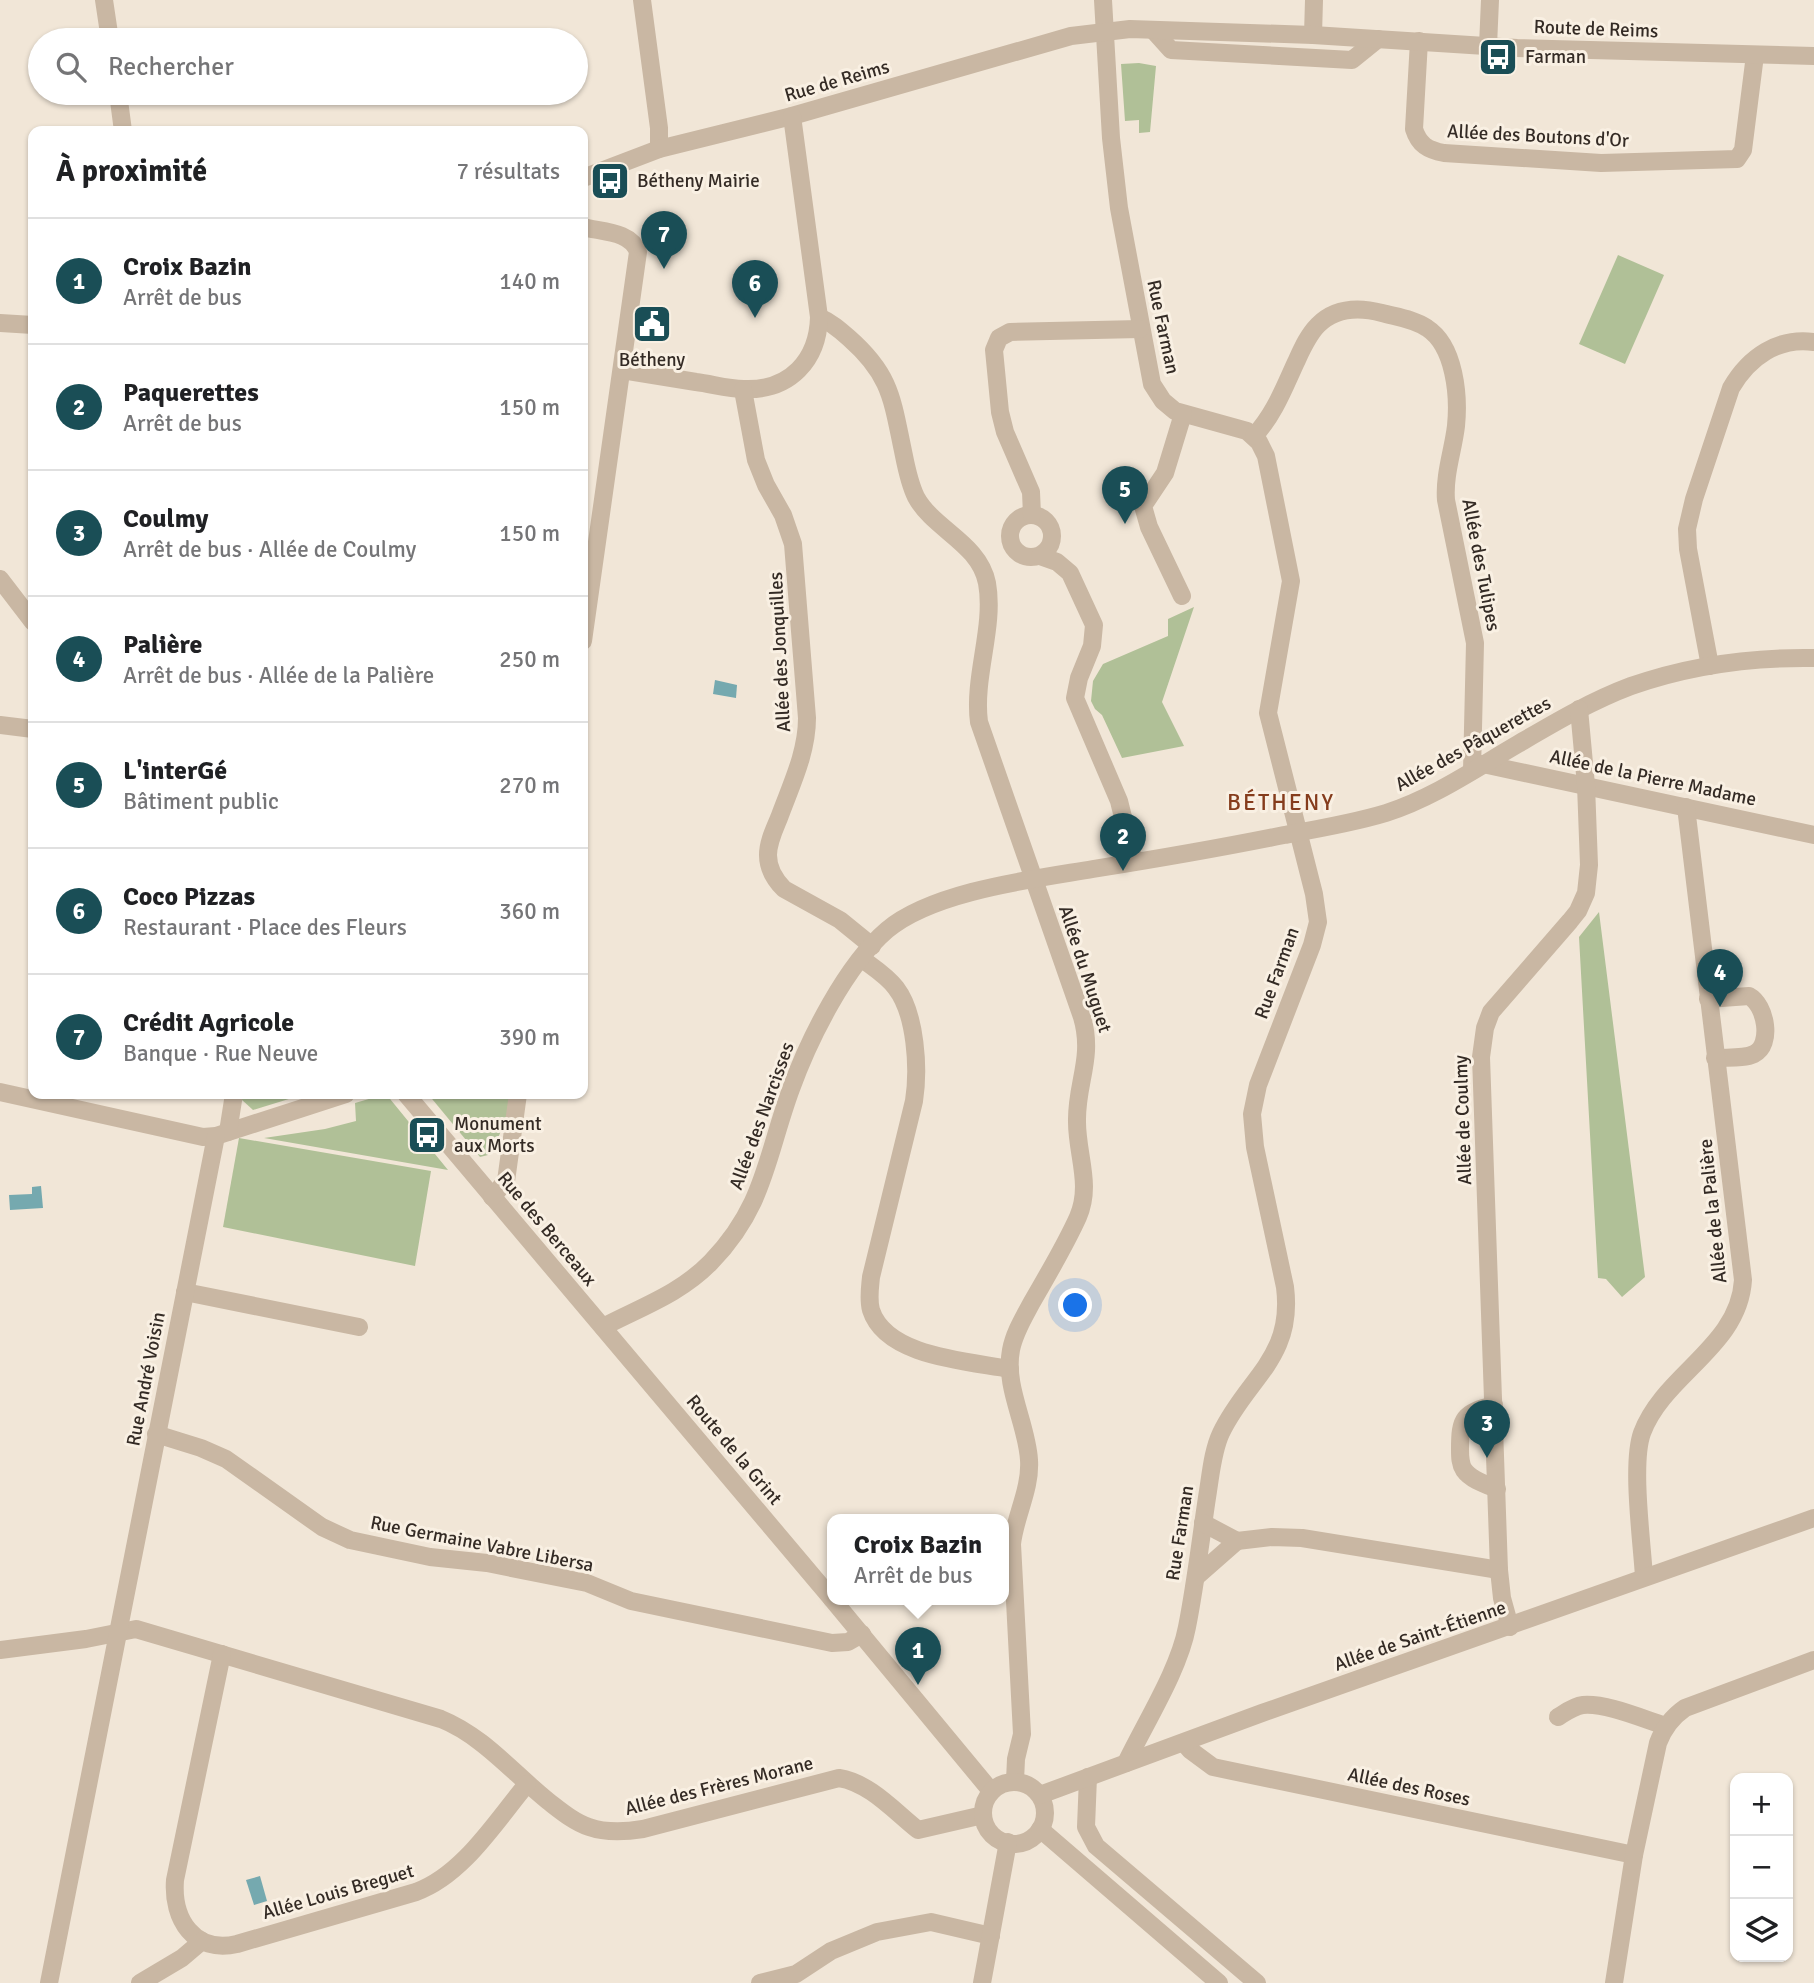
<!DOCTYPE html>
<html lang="fr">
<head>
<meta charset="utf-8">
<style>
	:root { --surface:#fff; --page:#f6f6f6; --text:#202124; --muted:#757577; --line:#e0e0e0; --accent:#1a4e56 }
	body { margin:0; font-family:Signika,sans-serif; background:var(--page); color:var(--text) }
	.controls { position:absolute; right:21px; bottom:21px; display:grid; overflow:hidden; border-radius:14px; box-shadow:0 2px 5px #0004 }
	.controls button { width:63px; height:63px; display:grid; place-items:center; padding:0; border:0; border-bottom:2px solid var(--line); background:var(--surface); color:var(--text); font:35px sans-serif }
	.you { position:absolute; left:1076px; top:1306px; width:24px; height:24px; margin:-18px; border:5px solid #fff; border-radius:50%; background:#1a73e8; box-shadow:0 0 0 10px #1a73e833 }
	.badge { display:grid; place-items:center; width:46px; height:46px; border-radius:50%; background:var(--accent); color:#fff; font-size:23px; font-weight:700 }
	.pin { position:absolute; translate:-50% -58px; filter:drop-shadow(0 2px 4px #0008) }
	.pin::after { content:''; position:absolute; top:37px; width:24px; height:21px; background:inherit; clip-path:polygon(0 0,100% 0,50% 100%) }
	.popup { position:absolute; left:827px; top:1514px; width:182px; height:91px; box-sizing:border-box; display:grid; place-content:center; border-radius:14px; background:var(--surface); filter:drop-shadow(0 2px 5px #0005); font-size:23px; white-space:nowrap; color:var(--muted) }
	.popup b { font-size:26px; color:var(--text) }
	.popup::after { content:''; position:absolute; left:50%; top:100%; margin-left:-14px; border:14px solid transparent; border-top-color:var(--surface) }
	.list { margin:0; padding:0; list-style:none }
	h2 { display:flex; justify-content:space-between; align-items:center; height:91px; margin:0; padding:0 28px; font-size:30px }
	h2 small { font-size:23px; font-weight:400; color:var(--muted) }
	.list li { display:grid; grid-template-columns:46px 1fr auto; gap:21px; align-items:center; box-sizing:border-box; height:126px; padding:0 28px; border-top:2px solid var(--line) }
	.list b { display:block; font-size:26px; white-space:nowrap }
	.list p { margin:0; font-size:23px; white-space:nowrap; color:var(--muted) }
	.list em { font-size:23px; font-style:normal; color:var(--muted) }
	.icon { flex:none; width:38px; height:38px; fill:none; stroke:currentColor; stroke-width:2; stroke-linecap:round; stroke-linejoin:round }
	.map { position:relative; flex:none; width:1814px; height:1983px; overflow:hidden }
	.search { position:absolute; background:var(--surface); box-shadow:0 2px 5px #0004; left:28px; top:28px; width:560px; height:77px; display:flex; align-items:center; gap:18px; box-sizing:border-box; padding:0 24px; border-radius:38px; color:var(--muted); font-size:26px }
	.panel { position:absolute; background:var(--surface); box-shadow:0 2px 5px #0004; left:28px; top:126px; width:560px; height:973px; border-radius:14px }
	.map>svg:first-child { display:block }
	.green { fill:#b0c097 }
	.water { fill:#75a9af }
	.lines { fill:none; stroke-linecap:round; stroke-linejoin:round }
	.minor { stroke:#c9b7a3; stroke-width:18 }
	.labels { text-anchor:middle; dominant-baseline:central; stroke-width:6; stroke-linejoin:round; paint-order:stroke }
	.street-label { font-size:19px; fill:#342b25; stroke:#f9f0e3 }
	.poi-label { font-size:19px; fill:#342b25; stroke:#f9f0e3; text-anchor:start }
	.quarter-label { font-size:23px; letter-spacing:2px; fill:#853c1c; stroke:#f9f0e3 }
</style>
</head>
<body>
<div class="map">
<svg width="1814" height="1983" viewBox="0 0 1814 1983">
	<rect width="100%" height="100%" fill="#f1e6d7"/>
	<g class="green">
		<polygon points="1139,63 1156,66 1150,132 1139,133 1139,120 1125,121 1121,64"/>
		<polygon points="1618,255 1664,275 1625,364 1579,344"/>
		<polygon points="1194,607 1162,702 1184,746 1122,758 1102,715 1095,709 1091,701 1093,681 1103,664 1168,636 1168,619"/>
		<polygon points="1599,912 1645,1277 1622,1297 1606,1279 1598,1278 1579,937"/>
		<polygon points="242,1094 305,1094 253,1110 241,1099"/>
		<polygon points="386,1094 448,1170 264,1138 325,1129 356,1121 355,1103"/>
		<polygon points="428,1094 515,1094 492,1154 480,1157"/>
		<polygon points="239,1138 431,1171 415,1266 223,1227"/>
	</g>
	<g class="water">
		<polygon points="715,680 737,685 736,698 713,694"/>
		<polygon points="41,1186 43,1208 10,1210 9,1195 32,1194 32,1187"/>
		<polygon points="260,1876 267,1901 254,1905 246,1880"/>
	</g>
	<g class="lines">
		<g class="minor">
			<polyline points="104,0 110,40"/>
			<polyline points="642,0 659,128 659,149"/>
			<path d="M1103,0L1111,138L1119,208L1152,384L1163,401L1175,411L1247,431L1259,442L1266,456L1291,581L1268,713L1314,894L1318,922L1312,945L1258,1085L1252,1114L1255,1147L1285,1287C1294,1358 1247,1378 1221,1433C1213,1450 1211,1472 1208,1491C1201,1536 1196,1582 1187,1627C1179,1670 1145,1723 1126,1763"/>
			<polyline points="1153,30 1171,50 1352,60 1378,39"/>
			<polyline points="1313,35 1314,0"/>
			<path d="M1419,41L1414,129C1419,145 1428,150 1444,153L1601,163L1737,159L1743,150L1755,55"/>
			<polyline points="1488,46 1490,0"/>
			<polyline points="118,93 123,131"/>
			<polyline points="583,178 659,149 792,116 1071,36 1130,29 1313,35 1517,48 1814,56"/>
			<path d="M583,227C602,232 631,231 638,252L583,641"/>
			<path d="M819,317C831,322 840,330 849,338C891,375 892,399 903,451C906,466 909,483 916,497C934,530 979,543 987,583C995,627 973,677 979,722L1082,1017C1094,1058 1076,1083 1077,1122C1077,1155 1092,1185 1078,1217C1065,1246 1048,1274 1032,1302C1024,1317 1014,1333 1011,1350C1004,1387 1027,1424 1029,1460C1031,1489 1015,1516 1012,1544L1022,1734L1016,1759L1015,1781"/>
			<polyline points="0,323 33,325"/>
			<path d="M622,370C647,374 671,378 696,382C712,384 728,389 744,389C790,391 818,360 819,317L792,116"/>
			<path d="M743,390L756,460L766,485L783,515L793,544L807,718C807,753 791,785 779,818C774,830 768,842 768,855C768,869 774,879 784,889L840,920L872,946"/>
			<path d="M1254,436C1274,415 1284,388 1296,362C1302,349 1308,335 1318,325C1336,307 1359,307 1382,313C1397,317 1414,319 1427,328C1455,346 1459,396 1456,426C1453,451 1444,475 1446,500L1475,643L1472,771"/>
			<circle cx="1031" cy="536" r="21"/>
			<polyline points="1032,515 1031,492 1005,432 1000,412 994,350 999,338 1010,332 1140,329"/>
			<polyline points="1040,556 1057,562 1070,573 1094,625 1092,646 1079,678 1075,698 1119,801 1134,862"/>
			<polyline points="0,579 33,622"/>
			<polyline points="1182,596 1149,527 1143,506 1165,473 1183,414"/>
			<path d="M1710,666L1688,549L1687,529L1694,499L1731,388C1749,357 1778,337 1814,342"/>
			<polyline points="0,725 33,729"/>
			<polyline points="1483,764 1814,835"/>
			<path d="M862,959C874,968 887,976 896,988C916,1014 919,1069 914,1101L871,1277C870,1288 868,1299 871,1310C886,1357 968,1361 1010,1369"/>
			<path d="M1708,999L1749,996C1766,1005 1773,1045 1754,1054C1744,1059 1727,1057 1715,1058"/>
			<polyline points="0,1092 203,1137 216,1136 346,1094"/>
			<polyline points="406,1094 832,1599"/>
			<polyline points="228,1132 234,1094"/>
			<polyline points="492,1197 506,1181 518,1094"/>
			<polyline points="185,1292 359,1327"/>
			<path d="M603,1327C641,1307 680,1294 711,1262C765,1206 766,1157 791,1089C809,1039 846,965 887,930C933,891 1034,879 1093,869C1156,859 1220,848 1284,835C1318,829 1353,823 1386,813C1433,798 1475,769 1518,744C1554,723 1591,701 1631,686C1688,666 1753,657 1814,658"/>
			<path d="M1494,1405C1463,1413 1460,1418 1460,1449C1460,1457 1460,1464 1464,1470C1471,1480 1487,1485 1497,1489"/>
			<polyline points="156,1434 201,1448 226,1459 322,1527 350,1540 430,1557 487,1563 587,1583 631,1601 832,1643 848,1642 862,1634"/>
			<polyline points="1237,1541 1272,1537 1302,1538 1499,1570"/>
			<polyline points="1196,1577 1237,1541 1203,1523"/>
			<path d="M1644,1577C1642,1542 1631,1464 1642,1433C1664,1374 1739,1347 1743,1280L1686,807"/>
			<polyline points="832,1599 991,1791"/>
			<polyline points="1510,1627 1502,1598 1499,1570 1481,1057 1485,1028 1491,1012 1570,921 1578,911 1586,893 1589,865 1586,785 1579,709"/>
			<path d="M0,1650L86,1639L136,1629L441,1719C483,1736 513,1773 548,1801C561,1811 574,1822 589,1827C606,1833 625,1832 643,1829L839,1778C870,1783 894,1811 918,1830L983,1815"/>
			<path d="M222,1654L175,1880C172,1919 194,1954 237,1944L416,1892C463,1875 496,1821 527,1784"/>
			<path d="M1558,1717C1566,1712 1574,1706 1583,1705C1607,1703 1643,1719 1666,1726"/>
			<polyline points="1184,1743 1190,1750 1213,1767 1634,1855"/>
			<polyline points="1088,1777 1086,1827 1096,1846 1257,1983"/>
			<circle cx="1014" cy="1813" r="31"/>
			<polyline points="1040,1795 1262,1713 1814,1518"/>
			<polyline points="1040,1829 1219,1983"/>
			<polyline points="49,1983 216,1136"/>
			<polyline points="140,1983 182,1958 202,1941"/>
			<polyline points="760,1983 796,1974 831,1951 877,1932 931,1922 991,1936"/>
			<polyline points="982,1983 1008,1842"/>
			<path d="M1614,1983L1634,1855L1658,1743C1664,1727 1672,1717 1685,1708L1814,1660"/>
		</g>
	</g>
	<defs>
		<g id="bus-square" transform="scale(2.0125)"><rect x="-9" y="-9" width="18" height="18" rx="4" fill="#1a4e56" stroke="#f9f0e3"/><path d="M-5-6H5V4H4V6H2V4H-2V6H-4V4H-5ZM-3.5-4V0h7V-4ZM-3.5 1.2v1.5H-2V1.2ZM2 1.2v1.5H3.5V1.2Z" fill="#fff"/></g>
		<g id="civic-square" transform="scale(2.0125)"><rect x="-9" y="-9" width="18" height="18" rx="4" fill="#1a4e56" stroke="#f9f0e3"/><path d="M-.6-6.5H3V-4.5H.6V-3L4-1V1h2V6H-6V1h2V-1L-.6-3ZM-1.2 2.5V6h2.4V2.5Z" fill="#fff"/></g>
	</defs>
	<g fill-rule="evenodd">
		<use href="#bus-square" x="1498" y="57"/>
		<use href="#bus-square" x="610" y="181"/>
		<use href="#civic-square" x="652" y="324"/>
		<use href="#bus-square" x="427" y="1135"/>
	</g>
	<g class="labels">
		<g class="street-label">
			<text transform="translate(1596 29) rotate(2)">Route de Reims</text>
			<text transform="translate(837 81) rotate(-16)">Rue de Reims</text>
			<text transform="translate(1538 136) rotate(3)">Allée des Boutons d'Or</text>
			<text transform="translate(1163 327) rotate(78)">Rue Farman</text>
			<text transform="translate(1481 565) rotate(79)">Allée des Tulipes</text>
			<text transform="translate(780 652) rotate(-93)">Allée des Jonquilles</text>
			<text transform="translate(1473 744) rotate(-29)">Allée des Pâquerettes</text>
			<text transform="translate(1653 778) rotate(12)">Allée de la Pierre Madame</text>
			<text transform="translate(1085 969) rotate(72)">Allée du Muguet</text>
			<text transform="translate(1277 973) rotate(-70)">Rue Farman</text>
			<text transform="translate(762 1116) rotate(-70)">Allée des Narcisses</text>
			<text transform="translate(1463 1120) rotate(-92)">Allée de Coulmy</text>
			<text transform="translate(1713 1211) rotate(-96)">Allée de la Palière</text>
			<text transform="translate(547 1229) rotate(50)">Rue des Berceaux</text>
			<text transform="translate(146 1379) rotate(-79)">Rue André Voisin</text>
			<text transform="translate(734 1450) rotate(50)">Route de la Grint</text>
			<text transform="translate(1180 1533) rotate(-81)">Rue Farman</text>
			<text transform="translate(482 1544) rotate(11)">Rue Germaine Vabre Libersa</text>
			<text transform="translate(1420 1636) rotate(-19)">Allée de Saint-Étienne</text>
			<text transform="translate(719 1786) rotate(-14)">Allée des Frères Morane</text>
			<text transform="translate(1409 1787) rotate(12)">Allée des Roses</text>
			<text transform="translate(338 1892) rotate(-16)">Allée Louis Breguet</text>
		</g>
		<g class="poi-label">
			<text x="1525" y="57">Farman</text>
			<text x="637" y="181">Bétheny Mairie</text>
			<text x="652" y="360" text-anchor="middle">Bétheny</text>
			<text x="454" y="1124">Monument<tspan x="454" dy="22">aux Morts</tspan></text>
		</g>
		<g class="quarter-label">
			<text x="1281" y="802">BÉTHENY</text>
		</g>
	</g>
</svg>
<div class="controls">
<button>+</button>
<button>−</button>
<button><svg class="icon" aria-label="layers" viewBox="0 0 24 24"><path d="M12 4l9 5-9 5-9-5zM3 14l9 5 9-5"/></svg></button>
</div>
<div class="you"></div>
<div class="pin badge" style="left:918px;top:1685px">1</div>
<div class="popup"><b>Croix Bazin</b>Arrêt de bus</div>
<div class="pin badge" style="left:1123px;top:871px">2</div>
<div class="pin badge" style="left:1487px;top:1458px">3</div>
<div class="pin badge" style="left:1720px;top:1007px">4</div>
<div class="pin badge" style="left:1125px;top:524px">5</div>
<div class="pin badge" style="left:755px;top:318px">6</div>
<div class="pin badge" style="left:664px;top:269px">7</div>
<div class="search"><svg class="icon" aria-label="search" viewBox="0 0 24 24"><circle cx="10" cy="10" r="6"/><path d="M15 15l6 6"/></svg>Rechercher</div>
<section class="panel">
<h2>À proximité<small>7 résultats</small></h2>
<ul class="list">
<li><span class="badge">1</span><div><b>Croix Bazin</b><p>Arrêt de bus</p></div><em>140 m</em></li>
<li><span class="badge">2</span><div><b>Paquerettes</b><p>Arrêt de bus</p></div><em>150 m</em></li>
<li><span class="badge">3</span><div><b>Coulmy</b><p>Arrêt de bus · Allée de Coulmy</p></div><em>150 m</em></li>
<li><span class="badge">4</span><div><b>Palière</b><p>Arrêt de bus · Allée de la Palière</p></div><em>250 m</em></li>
<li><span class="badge">5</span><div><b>L'interGé</b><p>Bâtiment public</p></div><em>270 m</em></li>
<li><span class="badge">6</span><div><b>Coco Pizzas</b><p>Restaurant · Place des Fleurs</p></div><em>360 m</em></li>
<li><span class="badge">7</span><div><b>Crédit Agricole</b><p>Banque · Rue Neuve</p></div><em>390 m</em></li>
</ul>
</section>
</div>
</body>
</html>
